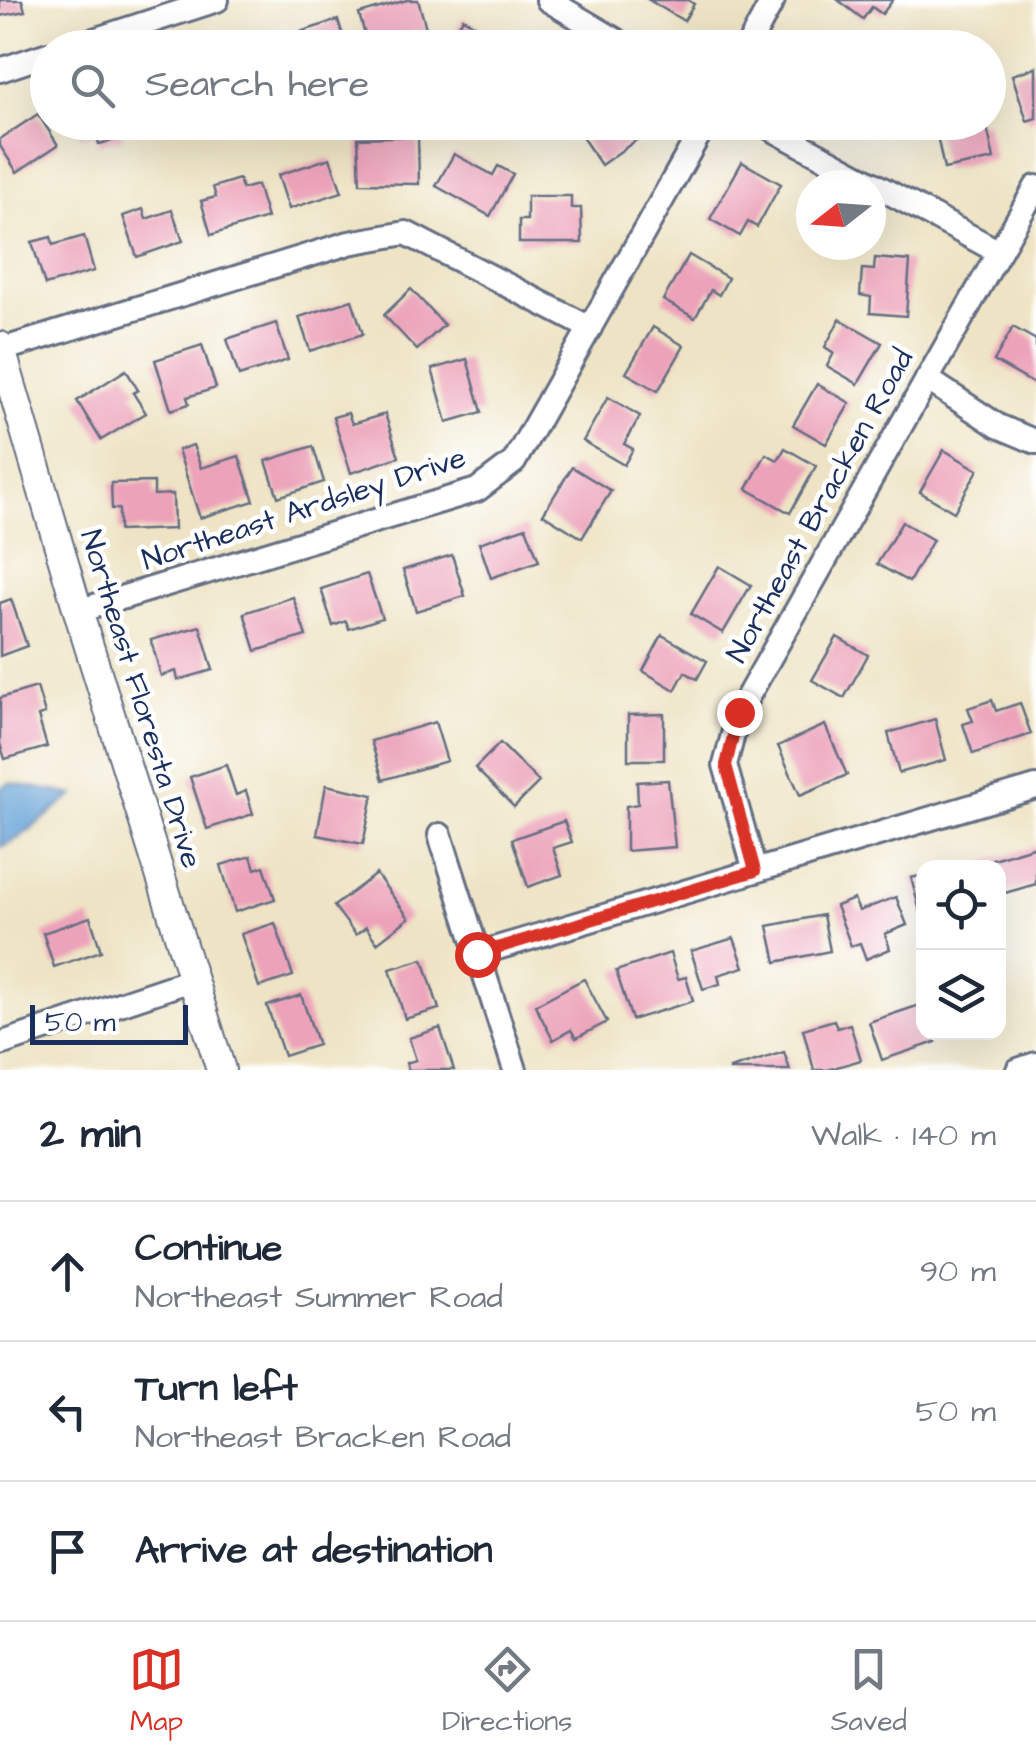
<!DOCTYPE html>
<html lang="en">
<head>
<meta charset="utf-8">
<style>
	:root { --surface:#fff; --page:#f2f2f3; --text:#1f2937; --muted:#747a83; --line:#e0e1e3; --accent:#d93025 }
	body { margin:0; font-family:"Architects Daughter",sans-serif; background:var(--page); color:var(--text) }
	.controls { position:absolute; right:30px; bottom:30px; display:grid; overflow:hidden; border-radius:20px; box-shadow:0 10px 40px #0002 }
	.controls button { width:90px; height:90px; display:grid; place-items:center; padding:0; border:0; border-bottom:2px solid var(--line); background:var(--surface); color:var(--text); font:50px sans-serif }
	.compass { position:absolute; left:796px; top:170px; width:90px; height:90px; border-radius:50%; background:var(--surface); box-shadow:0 10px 40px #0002; rotate:253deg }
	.scale { position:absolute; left:30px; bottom:25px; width:158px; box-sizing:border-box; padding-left:10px; border:5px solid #1b2f5e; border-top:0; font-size:28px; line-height:35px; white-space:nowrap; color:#1b2f5e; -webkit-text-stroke:8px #fff; paint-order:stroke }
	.stop { position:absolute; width:30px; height:30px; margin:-22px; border:8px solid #d93025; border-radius:50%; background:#fff }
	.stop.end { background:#d93025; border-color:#fff; box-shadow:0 2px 10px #0008 }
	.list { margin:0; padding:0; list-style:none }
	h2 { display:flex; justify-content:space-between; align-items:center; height:130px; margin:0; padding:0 40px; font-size:42px }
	h2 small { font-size:32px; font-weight:400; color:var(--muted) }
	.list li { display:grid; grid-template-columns:65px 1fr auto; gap:30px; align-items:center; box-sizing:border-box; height:140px; padding:0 40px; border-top:2px solid var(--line) }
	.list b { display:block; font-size:38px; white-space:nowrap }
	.list p { margin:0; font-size:32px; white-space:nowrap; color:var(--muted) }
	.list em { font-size:32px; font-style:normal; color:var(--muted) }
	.icon { flex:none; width:55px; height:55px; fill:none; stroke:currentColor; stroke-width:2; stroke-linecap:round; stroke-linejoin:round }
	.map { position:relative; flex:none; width:1036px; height:1070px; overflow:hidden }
	.search { position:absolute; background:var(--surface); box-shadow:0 10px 40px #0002; left:30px; right:30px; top:30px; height:110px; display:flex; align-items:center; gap:25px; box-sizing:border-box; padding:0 35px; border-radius:55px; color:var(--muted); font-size:38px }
	.sheet { height:550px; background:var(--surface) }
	nav { display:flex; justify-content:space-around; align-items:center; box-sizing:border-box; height:140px; border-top:2px solid var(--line); background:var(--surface); font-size:28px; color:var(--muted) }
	nav a { display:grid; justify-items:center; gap:5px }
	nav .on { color:var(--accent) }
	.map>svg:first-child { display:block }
	.water { fill:#65a2d6; stroke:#40689a; stroke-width:2.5 }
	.building { fill:#eca3ba }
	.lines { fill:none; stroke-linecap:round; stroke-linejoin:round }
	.minor-casing { stroke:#656e82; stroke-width:28 }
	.tertiary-casing { stroke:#656e82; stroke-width:32 }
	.minor { stroke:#fff; stroke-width:22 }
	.tertiary { stroke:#fff; stroke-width:28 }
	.route { stroke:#d93025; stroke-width:12 }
	.labels { text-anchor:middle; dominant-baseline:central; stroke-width:9; stroke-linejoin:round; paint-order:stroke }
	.street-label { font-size:30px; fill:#1b2f5e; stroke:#fff }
</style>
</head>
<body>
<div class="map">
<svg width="1036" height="1070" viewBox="0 0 1036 1070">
	<rect width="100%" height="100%" fill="#fff"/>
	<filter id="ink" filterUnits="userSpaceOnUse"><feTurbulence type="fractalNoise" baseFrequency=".01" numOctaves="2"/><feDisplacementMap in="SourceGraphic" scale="20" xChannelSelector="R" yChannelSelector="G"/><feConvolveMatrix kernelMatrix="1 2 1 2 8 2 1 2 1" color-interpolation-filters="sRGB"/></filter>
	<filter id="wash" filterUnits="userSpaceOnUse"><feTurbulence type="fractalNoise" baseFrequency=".0048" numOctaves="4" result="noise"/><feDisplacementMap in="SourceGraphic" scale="40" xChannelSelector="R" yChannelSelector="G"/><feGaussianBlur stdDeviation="2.25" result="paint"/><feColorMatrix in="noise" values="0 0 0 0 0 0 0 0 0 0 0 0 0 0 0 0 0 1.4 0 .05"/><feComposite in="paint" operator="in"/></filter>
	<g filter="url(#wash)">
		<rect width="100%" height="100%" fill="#eee4c5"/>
		<polygon class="water" points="10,783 74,795 19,838 0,847 0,788"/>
		<g id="blocks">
			<g class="building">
				<polygon points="0,0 22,0 25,11 0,16"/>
				<polygon points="407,0 418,0 430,42 413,48 380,48 376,35 366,38 359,14"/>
				<polygon points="649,0 688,0 694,4 684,21"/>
				<polygon points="838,0 893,0 882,14 872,7 863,19"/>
				<polygon points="463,18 514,48 446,48"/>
				<polygon points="338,20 347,48 294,48 290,35"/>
				<polygon points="1036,67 1036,118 1027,121 1012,75"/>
				<polygon points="38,114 58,145 17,172 0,146 0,139"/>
				<polygon points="76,122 126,122 127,124 119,126 123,138 99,144 96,133 80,137"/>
				<polygon points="572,122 627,122 638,139 601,165"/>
				<polygon points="949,122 986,122 994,159 944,169 935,126"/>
				<polygon points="418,136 419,184 360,183 358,138"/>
				<polygon points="454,154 493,175 498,166 513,174 490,216 436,186"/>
				<polygon points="330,158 342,192 289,209 278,175"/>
				<polygon points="742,162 781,184 757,227 748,222 740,236 710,219"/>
				<polygon points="239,179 242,189 257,185 267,218 211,235 201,201 216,197 213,187"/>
				<polygon points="527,196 571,196 571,208 581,208 582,243 519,243 519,220 527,220"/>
				<polygon points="143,209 146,219 172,210 183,241 137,257 123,216"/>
				<polygon points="84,236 94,271 45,285 32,242 51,237 53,245"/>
				<polygon points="689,255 728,278 719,295 711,290 695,318 663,300"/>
				<polygon points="875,258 910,261 906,316 870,313 871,297 860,295 862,269 874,270"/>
				<polygon points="411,289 444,325 417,350 384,315"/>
				<polygon points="352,300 363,334 310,351 299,317"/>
				<polygon points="840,319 882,343 858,384 827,366 834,353 825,347"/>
				<polygon points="276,323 288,360 239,376 227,339"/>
				<polygon points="653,327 684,346 658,391 626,373"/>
				<polygon points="1013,327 1036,340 1036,385 994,361"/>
				<polygon points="202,345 216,388 187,397 189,404 171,410 155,360"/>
				<polygon points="467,359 482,412 447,422 432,369"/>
				<polygon points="126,370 138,390 133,393 146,413 101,440 77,401"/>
				<polygon points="817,384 850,403 826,444 793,425"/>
				<polygon points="608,397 640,416 624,444 633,449 624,465 583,441"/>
				<polygon points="348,413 352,424 385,414 399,457 351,473 333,417"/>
				<polygon points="193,445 201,468 239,456 254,501 200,518 178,450"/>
				<polygon points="313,446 324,482 278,497 266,461"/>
				<polygon points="785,448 816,466 790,513 747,489 766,454 778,460"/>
				<polygon points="944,450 978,470 954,512 920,492"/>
				<polygon points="572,467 611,491 582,538 543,514"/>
				<polygon points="154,482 154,495 173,494 174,529 119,531 119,509 112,509 111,483"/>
				<polygon points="902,522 933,540 909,582 877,564"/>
				<polygon points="526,527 539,561 491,578 479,543"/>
				<polygon points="452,555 465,596 416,611 403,570"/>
				<polygon points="719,566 751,585 723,633 691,614"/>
				<polygon points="367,574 382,618 349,629 346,621 333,626 321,589"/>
				<polygon points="293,597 306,636 256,651 244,613"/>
				<polygon points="11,599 27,646 0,656 0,603"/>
				<polygon points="200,626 213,670 178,680 176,671 161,676 151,640"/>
				<polygon points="662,635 707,661 697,679 685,672 675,690 643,671"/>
				<polygon points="837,637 868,655 844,698 812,680"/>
				<polygon points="37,687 45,714 38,716 47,747 5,759 0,744 0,698"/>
				<polygon points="992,700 996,711 1020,703 1031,734 973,754 963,724 973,721 968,708"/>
				<polygon points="664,714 664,760 628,760 628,715"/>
				<polygon points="935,719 946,760 899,773 888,733"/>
				<polygon points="435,722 447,761 383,780 371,741"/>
				<polygon points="825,725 847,775 800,795 778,746"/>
				<polygon points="500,743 539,782 514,807 475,768"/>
				<polygon points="226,765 236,795 246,791 253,814 207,829 190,777"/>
				<polygon points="668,780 675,847 626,851 626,806 638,804 637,782"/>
				<polygon points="326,785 373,795 363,844 317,835"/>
				<polygon points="564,821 572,842 553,848 562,875 528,887 512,839"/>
				<polygon points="1036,846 1036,884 998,895 998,868 984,868 983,862"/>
				<polygon points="251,856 255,869 264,866 275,899 235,912 221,865"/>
				<polygon points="376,874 409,918 377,943 366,927 356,935 334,906"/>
				<polygon points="924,875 924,910 920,911 911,878"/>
				<polygon points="896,897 907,925 885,934 890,949 866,959 860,943 851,946 836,906 854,899 859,911"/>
				<polygon points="823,915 830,951 776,962 768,926"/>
				<polygon points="90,917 101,951 54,967 43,933"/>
				<polygon points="275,923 293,976 259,987 241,934"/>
				<polygon points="734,938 744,967 718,975 720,984 703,989 691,951"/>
				<polygon points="670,953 678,979 686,977 693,1001 632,1020 616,971"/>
				<polygon points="423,959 439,1009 405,1019 390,969"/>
				<polygon points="584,979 607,1022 576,1038 571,1030 553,1040 535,1005"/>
				<polygon points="301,995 318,1045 284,1056 267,1006"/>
				<polygon points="923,1004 924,1032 933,1032 936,1042 882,1060 869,1022"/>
				<polygon points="834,1020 837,1028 850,1024 861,1060 827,1070 814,1070 803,1029"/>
				<polygon points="440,1028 454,1070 408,1070 406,1063 416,1060 409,1038"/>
				<polygon points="784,1052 790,1070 730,1070 730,1069"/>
			</g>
		</g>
	</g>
	<g filter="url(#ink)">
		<use href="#blocks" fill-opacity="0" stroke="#656e82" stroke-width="2.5"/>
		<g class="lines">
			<g class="minor-casing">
				<g id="minor">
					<polyline points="548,0 629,48"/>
					<polyline points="69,48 217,0"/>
					<polyline points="747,48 773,0"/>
					<polyline points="0,70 48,54"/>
					<polyline points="759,122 997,251"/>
					<polyline points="1,350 349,243 406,233 590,328"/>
					<polyline points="927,379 998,426 1036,442"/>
					<polyline points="78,611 477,490 514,462 706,122"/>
					<polyline points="440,835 515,1070"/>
					<polyline points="755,871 725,765 739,712 1036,187"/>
					<polyline points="477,954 1036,787"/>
					<polyline points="0,1044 194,979"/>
					<polyline points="1018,1070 1036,1064"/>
				</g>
			</g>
			<g class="tertiary-casing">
				<polyline id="tertiary" points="0,346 78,611 221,1070"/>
			</g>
			<use href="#minor" class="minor"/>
			<use href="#tertiary" class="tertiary"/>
		</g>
	</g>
	<g class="lines" filter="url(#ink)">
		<polyline class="route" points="477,954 755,871 726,765 739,712"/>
	</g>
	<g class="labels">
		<g class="street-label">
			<text transform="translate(820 506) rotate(-61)">Northeast Bracken Road</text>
			<text transform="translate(304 509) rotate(-18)">Northeast Ardsley Drive</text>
			<text transform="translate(141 699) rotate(73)">Northeast Floresta Drive</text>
		</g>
	</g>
</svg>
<div class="controls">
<button><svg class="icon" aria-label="locate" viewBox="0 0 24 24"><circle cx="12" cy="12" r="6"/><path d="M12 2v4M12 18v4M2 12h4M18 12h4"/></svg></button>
<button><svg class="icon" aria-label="layers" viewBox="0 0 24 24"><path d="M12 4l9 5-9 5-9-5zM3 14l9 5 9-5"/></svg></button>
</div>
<svg class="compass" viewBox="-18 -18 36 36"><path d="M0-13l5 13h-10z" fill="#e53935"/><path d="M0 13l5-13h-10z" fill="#747a83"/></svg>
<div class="scale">50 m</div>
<div class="stop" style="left:477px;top:954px"></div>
<div class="stop end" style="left:739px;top:712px"></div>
<div class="search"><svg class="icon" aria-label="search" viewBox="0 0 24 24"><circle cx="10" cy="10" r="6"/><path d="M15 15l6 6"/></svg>Search here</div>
</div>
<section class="sheet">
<h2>2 min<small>Walk · 140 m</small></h2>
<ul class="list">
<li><svg class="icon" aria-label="ahead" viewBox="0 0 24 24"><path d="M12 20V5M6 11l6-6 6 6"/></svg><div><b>Continue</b><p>Northeast Summer Road</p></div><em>90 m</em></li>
<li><svg class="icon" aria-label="left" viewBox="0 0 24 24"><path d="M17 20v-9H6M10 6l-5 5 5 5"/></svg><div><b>Turn left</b><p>Northeast Bracken Road</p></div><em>50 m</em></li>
<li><svg class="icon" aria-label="arrive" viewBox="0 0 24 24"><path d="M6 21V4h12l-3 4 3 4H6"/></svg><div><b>Arrive at destination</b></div></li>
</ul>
</section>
<nav>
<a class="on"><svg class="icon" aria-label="map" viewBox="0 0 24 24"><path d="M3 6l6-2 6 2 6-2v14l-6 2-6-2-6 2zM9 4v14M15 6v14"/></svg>Map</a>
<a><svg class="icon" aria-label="directions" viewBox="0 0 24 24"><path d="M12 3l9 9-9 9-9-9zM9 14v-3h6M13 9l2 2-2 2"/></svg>Directions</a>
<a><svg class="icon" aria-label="saved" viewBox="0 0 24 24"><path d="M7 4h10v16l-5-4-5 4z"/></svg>Saved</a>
</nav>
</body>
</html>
